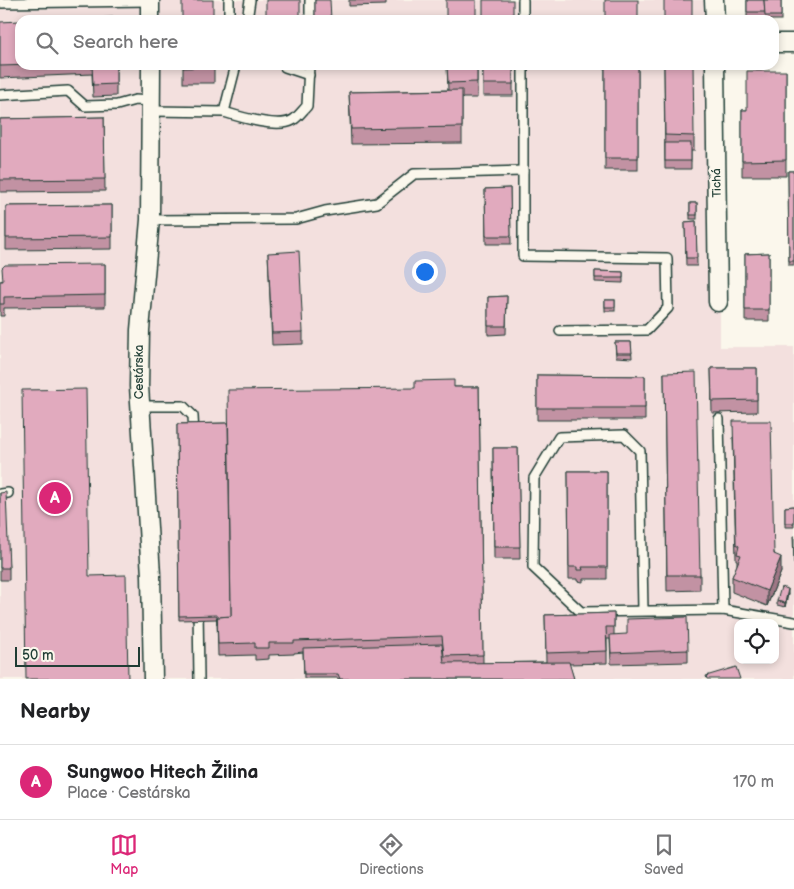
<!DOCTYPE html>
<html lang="en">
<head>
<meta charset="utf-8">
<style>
	:root { --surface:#fff; --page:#f2f2f2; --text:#202124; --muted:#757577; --line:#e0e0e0; --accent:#db2777 }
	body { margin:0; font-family:"Balsamiq Sans",sans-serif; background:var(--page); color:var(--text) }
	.controls { position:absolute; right:15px; bottom:15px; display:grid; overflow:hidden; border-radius:10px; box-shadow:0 2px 8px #0003 }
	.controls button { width:45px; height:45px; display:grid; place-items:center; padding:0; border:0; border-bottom:1px solid var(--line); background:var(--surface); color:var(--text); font:25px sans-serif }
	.scale { position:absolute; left:15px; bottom:12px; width:125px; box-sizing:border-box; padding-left:5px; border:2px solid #1f3d34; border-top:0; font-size:14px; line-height:18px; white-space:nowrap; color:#1f3d34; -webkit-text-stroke:4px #fbf7ec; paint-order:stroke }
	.you { position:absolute; left:424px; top:271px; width:18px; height:18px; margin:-12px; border:4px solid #fff; border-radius:50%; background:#1a73e8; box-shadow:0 0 0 8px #1a73e833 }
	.badge { display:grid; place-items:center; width:32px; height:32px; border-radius:50%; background:var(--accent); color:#fff; font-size:16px; font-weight:700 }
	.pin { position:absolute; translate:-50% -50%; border:2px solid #fff; box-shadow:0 1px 5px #0006 }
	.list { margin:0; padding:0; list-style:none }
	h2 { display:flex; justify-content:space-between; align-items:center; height:65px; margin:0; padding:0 20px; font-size:21px }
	h2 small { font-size:16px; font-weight:400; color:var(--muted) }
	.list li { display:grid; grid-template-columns:32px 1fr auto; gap:15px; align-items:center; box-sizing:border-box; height:75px; padding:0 20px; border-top:1px solid var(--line) }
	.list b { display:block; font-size:19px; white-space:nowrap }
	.list p { margin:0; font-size:16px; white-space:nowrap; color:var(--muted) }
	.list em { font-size:16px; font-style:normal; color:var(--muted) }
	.icon { flex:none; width:28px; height:28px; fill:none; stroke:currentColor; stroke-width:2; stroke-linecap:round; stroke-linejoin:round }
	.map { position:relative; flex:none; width:794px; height:679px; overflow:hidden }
	.search { position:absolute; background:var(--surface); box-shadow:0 2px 8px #0003; left:15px; right:15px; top:15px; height:55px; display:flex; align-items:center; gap:12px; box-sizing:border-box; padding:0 18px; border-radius:15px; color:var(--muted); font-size:19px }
	.sheet { height:140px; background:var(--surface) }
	nav { display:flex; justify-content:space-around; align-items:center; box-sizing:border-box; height:70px; border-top:1px solid var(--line); background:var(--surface); font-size:14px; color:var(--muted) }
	nav a { display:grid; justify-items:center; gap:2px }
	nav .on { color:var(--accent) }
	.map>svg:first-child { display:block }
	.built { fill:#f3e0de; fill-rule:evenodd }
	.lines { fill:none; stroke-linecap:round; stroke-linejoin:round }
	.lane-casing { stroke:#1f3d34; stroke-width:12 }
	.street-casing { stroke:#1f3d34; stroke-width:21 }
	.lane { stroke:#fbf7ec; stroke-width:9 }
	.street { stroke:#fbf7ec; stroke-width:18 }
	.wall { fill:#c292a3; stroke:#1f3d34 }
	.shaded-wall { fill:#9e7785; stroke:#1f3d34 }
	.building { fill:#e1aabe; stroke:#1f3d34 }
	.labels { text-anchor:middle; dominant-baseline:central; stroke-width:5; stroke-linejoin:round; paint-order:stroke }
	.street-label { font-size:12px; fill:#1f3d34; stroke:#fbf7ec }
</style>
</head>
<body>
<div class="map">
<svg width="794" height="679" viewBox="0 0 794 679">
	<rect width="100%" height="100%" fill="#fbf7ec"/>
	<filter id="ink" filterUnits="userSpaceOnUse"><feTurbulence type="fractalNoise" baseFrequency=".02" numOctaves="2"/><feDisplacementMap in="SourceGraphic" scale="10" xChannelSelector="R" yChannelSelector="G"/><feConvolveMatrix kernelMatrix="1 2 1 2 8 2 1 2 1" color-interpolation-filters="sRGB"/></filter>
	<g filter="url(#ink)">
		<path class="built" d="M0,0H720V20H20V65H720V347H794V679H0ZM738,623H775V660H738Z"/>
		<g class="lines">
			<g class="lane-casing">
				<g id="lane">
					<polyline points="229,0 229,20"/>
					<polyline points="0,3 150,1"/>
					<polyline points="247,20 250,0"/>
					<polyline points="310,20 310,0"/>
					<polyline points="523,20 523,0"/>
					<polyline points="285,65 285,67 309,75"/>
					<polyline points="523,65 523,256 667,258 668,308 647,330 560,331"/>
					<polyline points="0,95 68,91 85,106 117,105 135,100 151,101"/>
					<polyline points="152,111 224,112 236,65"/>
					<path d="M224,112C240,117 278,129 293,120C298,117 303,110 307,106L309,65"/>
					<polyline points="150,220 296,219 325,211 377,203 414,174 523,171"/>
					<polyline points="140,406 183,406 193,416 194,435"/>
					<polyline points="719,419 723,610"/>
					<polyline points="0,494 8,493"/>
					<polyline points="198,608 199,679"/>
					<polyline points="643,611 640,451 624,435 559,437 534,478 533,567 581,612 723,610 794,622"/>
				</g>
			</g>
			<g class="street-casing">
				<g id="street">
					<polyline points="150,0 150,20"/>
					<polyline points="714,0 715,20"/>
					<polyline points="774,43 794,43"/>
					<polyline points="151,65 150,220 140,330 139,386 151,575 153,679"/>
					<polyline points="715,65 718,302"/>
				</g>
			</g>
			<use href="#lane" class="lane"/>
			<use href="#street" class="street"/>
		</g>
		<g class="wall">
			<polygon points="349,0 386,0 386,5 349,6"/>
			<rect x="747" y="0" width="34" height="20"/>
			<polygon points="0,22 20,65 116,65 116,96 93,97 92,74 0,78"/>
			<rect x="183" y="65" width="31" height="18"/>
			<polygon points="447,65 477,65 477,98 462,98 462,143 351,144 349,92 448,90"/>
			<rect x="483" y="65" width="30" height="31"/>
			<rect x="605" y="65" width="33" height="105"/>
			<polygon points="664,65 694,136 694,151 691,151 691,169 665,169"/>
			<polygon points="786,71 786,176 742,176 742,110 747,110"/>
			<polygon points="104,117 105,191 0,192 0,119"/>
			<polygon points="788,171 794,171 794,265 789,265"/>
			<polygon points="510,188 511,244 486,244 485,189"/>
			<rect x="690" y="203" width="7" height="16"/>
			<polygon points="112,205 112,249 6,250 6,206"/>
			<polygon points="696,221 697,266 686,266 685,222"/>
			<polygon points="268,253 303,332 303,344 272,345"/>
			<polygon points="769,253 769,321 745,321 745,254"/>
			<polygon points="105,264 105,307 4,308 4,316 0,316 0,281"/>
			<polygon points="595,271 623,272 623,283 595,282"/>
			<polygon points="507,296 506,334 488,335 488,297"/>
			<rect x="605" y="300" width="10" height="11"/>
			<polygon points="615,342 631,342 632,358 616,357"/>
			<polygon points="711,368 757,368 757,412 712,413"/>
			<polygon points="664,373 700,575 700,590 667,591"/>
			<polygon points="537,375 645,376 645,420 537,420"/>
			<polygon points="454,387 479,387 483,663 546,662 545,615 614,613 614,635 688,650 688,662 611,664 610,639 607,639 607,663 569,664 574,679 338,679 338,678 304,678 303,652 294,653 294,654 269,655 269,659 255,660 255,655 218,656 217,619 179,620 177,424 228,423"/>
			<polygon points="733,437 781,572 767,606 732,592 732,577 737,565 737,560 736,560"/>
			<polygon points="493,448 518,448 520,559 494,559"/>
			<polygon points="568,471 607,471 607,579 583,579 583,582 577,581 577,579 569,579"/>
			<polygon points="0,493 9,568 9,580 0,580"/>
			<polygon points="794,506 794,527 785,527 785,507"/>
			<polygon points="793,536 794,536 794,564"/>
			<polygon points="788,594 785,607 777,605 777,601"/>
		</g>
		<g class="shaded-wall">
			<polygon points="781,557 781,572 767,606 767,591"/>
			<polygon points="788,589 788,594 785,607 785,603"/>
		</g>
		<g class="building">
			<rect x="182" y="0" width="31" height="20"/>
			<rect x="266" y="0" width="34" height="20"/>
			<polygon points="315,0 330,0 331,20 315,20"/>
			<rect x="446" y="0" width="30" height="20"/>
			<rect x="483" y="0" width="30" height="20"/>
			<rect x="605" y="0" width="33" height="20"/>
			<rect x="664" y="0" width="28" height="20"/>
			<polygon points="747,0 764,0 765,12 747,12"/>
			<polygon points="764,0 781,0 781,16 765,16"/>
			<polygon points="115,17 115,20 46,20"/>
			<polygon points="20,21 20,65 34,65 0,66 0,22"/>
			<polygon points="92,65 116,65 116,84 93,85"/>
			<polygon points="183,65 214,65 214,67 183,68"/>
			<polygon points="447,65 477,65 477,82 448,83"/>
			<rect x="483" y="65" width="30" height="19"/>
			<rect x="605" y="65" width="33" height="93"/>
			<polygon points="664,65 693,65 694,136 665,135"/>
			<polygon points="747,71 786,71 786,160 742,161 742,110 747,110"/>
			<polygon points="462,90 462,127 351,129 349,92"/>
			<polygon points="104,117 105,179 0,180 0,119"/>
			<rect x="665" y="143" width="26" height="18"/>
			<polygon points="788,171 794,171 794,261 789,261"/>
			<polygon points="510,188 511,236 486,236 485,189"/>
			<rect x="690" y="203" width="7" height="12"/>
			<polygon points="112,205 112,237 6,238 6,206"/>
			<polygon points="696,221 697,258 686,258 685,222"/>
			<polygon points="299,251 303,332 272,333 268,253"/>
			<polygon points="769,253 769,310 745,310 745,254"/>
			<polygon points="105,264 105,295 4,297 4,304 0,304 0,281 3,281 2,268 5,265"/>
			<polygon points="595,271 623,272 623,278 595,278"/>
			<polygon points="507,296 506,326 488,326 488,297"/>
			<rect x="605" y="300" width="10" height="7"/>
			<polygon points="615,342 631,342 632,353 616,353"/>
			<polygon points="711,368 757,368 757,400 712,401"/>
			<polygon points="696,372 700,575 667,575 664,373"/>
			<polygon points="537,375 645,376 645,408 537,408"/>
			<polygon points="454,380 454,387 479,387 483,655 444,656 442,636 294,641 294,643 269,643 269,648 255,648 255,643 218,644 217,617 231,616 228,390 415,388 415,381"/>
			<polygon points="86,389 89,576 126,575 128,679 26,679 22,390"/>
			<polygon points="733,421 771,421 774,554 781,557 767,591 732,577 741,555 737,554 739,546 736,544"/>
			<polygon points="228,423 231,616 217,617 217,624 217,615 179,616 177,424"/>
			<polygon points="493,448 518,448 520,547 494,547"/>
			<polygon points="568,471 607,471 607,567 582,567 583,570 577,570 577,567 569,567"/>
			<polygon points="6,492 9,568 0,568 0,493"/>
			<polygon points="794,506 794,523 785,523 785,507"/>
			<polygon points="781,587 788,589 785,603 777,601"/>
			<polygon points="614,613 614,627 606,627 607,651 546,653 545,615"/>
			<polygon points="687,617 688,650 611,653 610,635 627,634 627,619"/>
			<polygon points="442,644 444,663 569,662 574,679 340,679 338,674 304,674 303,648"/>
			<polygon points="736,667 740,679 707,679 706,676"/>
		</g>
	</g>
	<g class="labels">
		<g class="street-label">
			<text transform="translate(717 183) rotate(-91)">Tichá</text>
			<text transform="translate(139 372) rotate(-90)">Cestárska</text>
		</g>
	</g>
</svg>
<div class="controls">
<button><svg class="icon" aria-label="locate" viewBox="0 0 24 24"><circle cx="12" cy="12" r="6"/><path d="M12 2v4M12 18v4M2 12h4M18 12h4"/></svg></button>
</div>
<div class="scale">50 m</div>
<div class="you"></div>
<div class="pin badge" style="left:55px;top:498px">A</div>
<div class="search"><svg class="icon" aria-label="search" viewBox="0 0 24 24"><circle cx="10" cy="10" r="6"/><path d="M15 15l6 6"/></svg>Search here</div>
</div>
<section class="sheet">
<h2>Nearby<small></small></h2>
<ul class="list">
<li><span class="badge">A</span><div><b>Sungwoo Hitech Žilina</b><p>Place · Cestárska</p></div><em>170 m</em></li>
</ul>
</section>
<nav>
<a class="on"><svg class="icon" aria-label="map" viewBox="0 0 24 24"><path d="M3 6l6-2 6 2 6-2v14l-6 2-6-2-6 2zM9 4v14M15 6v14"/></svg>Map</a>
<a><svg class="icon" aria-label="directions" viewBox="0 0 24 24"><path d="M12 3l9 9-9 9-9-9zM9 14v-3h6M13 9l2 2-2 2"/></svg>Directions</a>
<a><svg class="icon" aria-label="saved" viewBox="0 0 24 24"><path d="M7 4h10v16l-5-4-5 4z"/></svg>Saved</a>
</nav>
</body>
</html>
